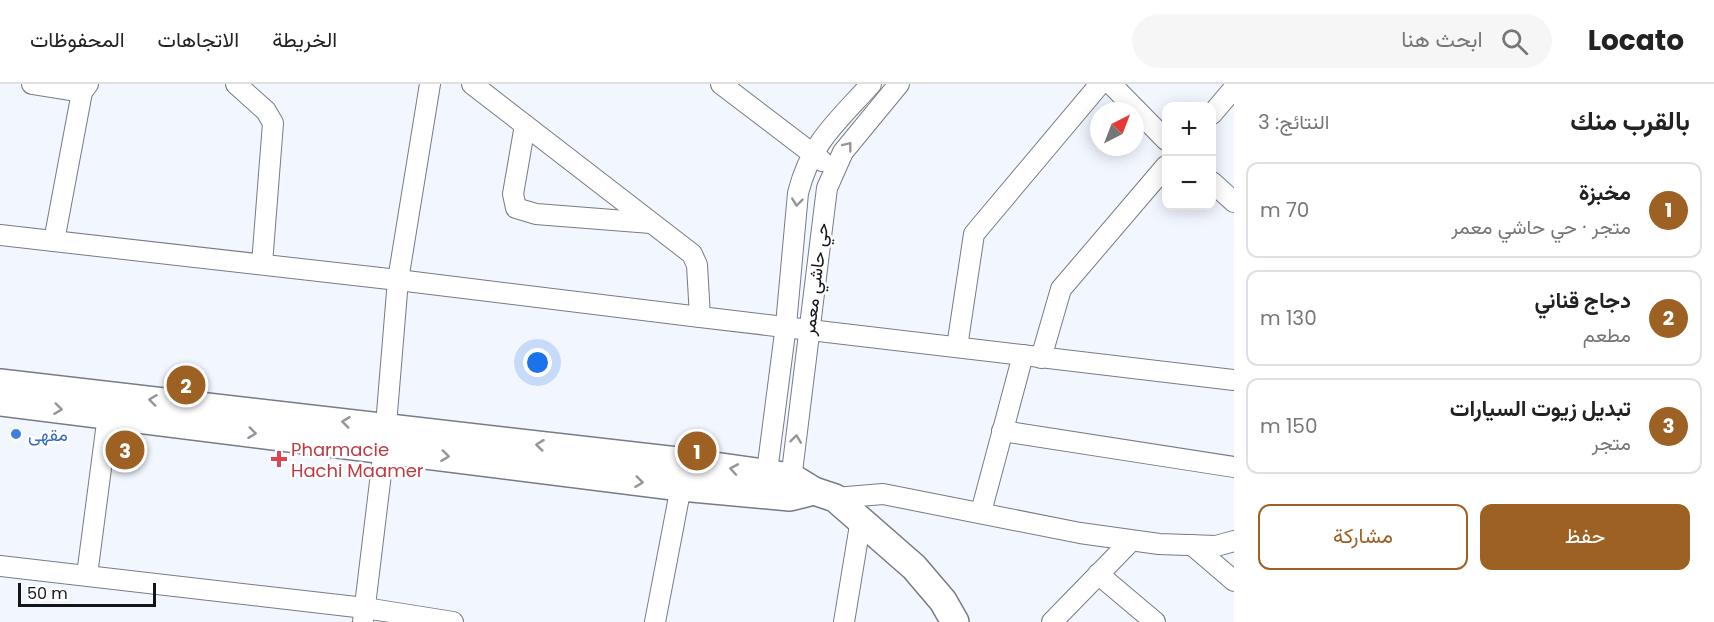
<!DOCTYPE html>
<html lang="ar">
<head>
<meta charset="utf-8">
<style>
	:root { --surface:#fff; --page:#f6f6f6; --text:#222; --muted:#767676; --line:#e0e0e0; --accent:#9d6123 }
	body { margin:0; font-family:Poppins,Vazirmatn,sans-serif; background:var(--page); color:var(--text); direction:rtl }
	.controls { position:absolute; right:18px; top:18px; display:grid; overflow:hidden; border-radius:12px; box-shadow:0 3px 15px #0003 }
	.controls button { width:54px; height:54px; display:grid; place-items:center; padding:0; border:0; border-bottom:2px solid var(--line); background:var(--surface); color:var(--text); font:30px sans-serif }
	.compass { position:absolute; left:1090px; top:18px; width:54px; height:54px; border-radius:50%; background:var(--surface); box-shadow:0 3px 15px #0003; rotate:42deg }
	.scale { position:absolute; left:18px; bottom:15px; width:138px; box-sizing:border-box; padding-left:6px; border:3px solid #131518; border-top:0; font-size:16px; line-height:21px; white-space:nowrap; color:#131518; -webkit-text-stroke:4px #fff; paint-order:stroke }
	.you { position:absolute; left:538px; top:279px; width:21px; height:21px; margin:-15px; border:4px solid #fff; border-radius:50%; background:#1a73e8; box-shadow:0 0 0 9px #1a73e833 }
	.badge { display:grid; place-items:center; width:39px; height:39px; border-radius:50%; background:var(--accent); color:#fff; font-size:20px; font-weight:700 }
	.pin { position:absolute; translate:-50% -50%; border:3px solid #fff; box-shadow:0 2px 6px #0006 }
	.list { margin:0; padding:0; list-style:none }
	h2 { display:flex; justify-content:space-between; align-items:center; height:78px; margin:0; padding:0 24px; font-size:26px }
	h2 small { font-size:20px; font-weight:400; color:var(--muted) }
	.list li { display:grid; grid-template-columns:39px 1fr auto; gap:18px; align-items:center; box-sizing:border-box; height:96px; margin:0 12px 12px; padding:0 12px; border:2px solid var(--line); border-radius:12px }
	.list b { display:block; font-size:22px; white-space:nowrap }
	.list p { margin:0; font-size:20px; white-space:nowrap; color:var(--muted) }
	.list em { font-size:20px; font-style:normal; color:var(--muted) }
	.actions { display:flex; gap:12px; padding:18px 24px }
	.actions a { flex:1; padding:14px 0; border:2px solid var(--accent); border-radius:12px; text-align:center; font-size:21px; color:var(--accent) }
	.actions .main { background:var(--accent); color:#fff }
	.icon { flex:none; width:33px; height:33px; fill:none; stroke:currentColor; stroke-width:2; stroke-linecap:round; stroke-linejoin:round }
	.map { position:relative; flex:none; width:1234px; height:538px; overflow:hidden; direction:ltr }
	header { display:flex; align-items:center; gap:36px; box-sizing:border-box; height:84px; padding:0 30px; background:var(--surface); border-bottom:2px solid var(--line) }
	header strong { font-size:28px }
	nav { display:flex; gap:33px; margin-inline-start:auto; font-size:21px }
	.search { width:420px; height:54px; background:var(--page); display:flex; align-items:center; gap:15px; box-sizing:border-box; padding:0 21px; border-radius:33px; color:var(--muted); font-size:22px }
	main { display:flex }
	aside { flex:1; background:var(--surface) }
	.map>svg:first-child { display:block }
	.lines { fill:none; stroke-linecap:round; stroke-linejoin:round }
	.street-casing { stroke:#777b84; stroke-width:22 }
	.secondary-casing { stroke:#777b84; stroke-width:30 }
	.street { stroke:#fff; stroke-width:20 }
	.secondary { stroke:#fff; stroke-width:27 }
	.oneway { stroke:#959697 }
	.shop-dot { fill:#3f7fe0; stroke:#fff; stroke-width:2 }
	.health-dot { fill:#e0444e; stroke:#fff; stroke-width:2 }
	.labels { text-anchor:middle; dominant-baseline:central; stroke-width:5; stroke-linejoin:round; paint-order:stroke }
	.street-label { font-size:18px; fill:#131518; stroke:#fff }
	.shop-label { font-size:18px; fill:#366cbe; stroke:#fff; text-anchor:start }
	.health-label { font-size:18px; fill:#be3a42; stroke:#fff; text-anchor:start }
</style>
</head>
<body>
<header>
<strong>Locato</strong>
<div class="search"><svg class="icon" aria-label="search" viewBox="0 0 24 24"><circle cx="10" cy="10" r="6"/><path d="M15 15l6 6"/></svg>ابحث هنا</div>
<nav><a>الخريطة</a><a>الاتجاهات</a><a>المحفوظات</a></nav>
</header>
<main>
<aside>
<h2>بالقرب منك<small>النتائج: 3</small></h2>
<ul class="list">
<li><span class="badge">1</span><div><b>مخبزة</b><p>متجر · حي حاشي معمر</p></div><em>70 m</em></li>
<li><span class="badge">2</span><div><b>دجاج قناني</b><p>مطعم</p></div><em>130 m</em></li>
<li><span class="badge">3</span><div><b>تبديل زيوت السيارات</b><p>متجر</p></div><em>150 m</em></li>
</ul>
<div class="actions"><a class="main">حفظ</a><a>مشاركة</a></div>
</aside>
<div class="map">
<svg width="1234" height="538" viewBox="0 0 1234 538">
	<rect width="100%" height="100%" fill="#f2f6fe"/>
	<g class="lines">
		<g class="street-casing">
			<g id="street">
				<polyline points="32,0 82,8"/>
				<polyline points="236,0 266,27 273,39 262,180"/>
				<polyline points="472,0 692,170 697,181 700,233 1234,296"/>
				<polyline points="721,0 822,77"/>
				<polyline points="1111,0 1166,56"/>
				<polyline points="1212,30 1234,4"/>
				<polyline points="525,41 513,110 516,124 536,130 651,139"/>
				<polyline points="1212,98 1234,118"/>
				<polyline points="0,151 398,196 700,233"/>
				<polyline points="54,157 82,8 88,0"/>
				<polyline points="957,263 974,150 1100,0"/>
				<polyline points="1041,274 1061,205 1166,82"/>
				<polyline points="1002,347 1234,383"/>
				<path d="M765,403L786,241L798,109C811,58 837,38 871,0"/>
				<polyline points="790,404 827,104 843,68 899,0"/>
				<polyline points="835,414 883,410 1080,449 1159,460 1216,462 1234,457"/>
				<polyline points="981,428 1023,271"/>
				<polyline points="1192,461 1234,497"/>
				<polyline points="0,482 365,524 453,538"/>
				<polyline points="1098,490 1155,538"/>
				<polyline points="87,491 108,331"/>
				<polyline points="363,538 384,365 398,196 430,0"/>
				<polyline points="655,538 683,392"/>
				<polyline points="844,538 861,435"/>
				<polyline points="1052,538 1131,457"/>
			</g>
		</g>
		<g class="secondary-casing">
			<g id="secondary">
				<polyline points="0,299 686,378 791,393 814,407 835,414 914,483 943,517 955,538"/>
				<polyline points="0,318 681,403 790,413 814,407"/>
			</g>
		</g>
		<use href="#street" class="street"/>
		<use href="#secondary" class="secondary"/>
	</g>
	<defs><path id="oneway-chevron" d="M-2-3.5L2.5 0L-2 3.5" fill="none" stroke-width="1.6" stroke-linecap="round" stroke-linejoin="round" transform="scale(1.5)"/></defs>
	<g class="oneway">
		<use href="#oneway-chevron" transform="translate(848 62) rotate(-52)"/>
		<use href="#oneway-chevron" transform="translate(797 118) rotate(96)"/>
		<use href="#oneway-chevron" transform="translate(153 316) rotate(-173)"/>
		<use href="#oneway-chevron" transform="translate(58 325) rotate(7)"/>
		<use href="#oneway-chevron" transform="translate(346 338) rotate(-173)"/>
		<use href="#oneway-chevron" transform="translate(252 349) rotate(7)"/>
		<use href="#oneway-chevron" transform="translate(796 355) rotate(-83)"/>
		<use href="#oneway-chevron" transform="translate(540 361) rotate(-173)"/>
		<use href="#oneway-chevron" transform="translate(445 372) rotate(7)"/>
		<use href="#oneway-chevron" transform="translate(734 385) rotate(-170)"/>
		<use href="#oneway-chevron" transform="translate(639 398) rotate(7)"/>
	</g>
	<circle class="shop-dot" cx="16" cy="350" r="6"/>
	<path class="health-dot" d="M276 366h6v6h6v6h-6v6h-6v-6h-6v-6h6z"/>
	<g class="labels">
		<g class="street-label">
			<text transform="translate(815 195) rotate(-83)">حي حاشي معمر</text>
		</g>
		<g class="shop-label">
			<text x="28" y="350">مقهى</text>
		</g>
		<g class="health-label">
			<text x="291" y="365">Pharmacie<tspan x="291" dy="21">Hachi Maamer</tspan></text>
		</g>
	</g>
</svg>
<div class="controls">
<button>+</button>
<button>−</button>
</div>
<svg class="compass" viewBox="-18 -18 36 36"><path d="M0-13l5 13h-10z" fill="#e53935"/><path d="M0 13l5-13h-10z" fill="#767676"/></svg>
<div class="scale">50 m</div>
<div class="you"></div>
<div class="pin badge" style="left:697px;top:367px">1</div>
<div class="pin badge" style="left:186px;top:301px">2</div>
<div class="pin badge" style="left:125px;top:366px">3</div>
</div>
</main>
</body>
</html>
